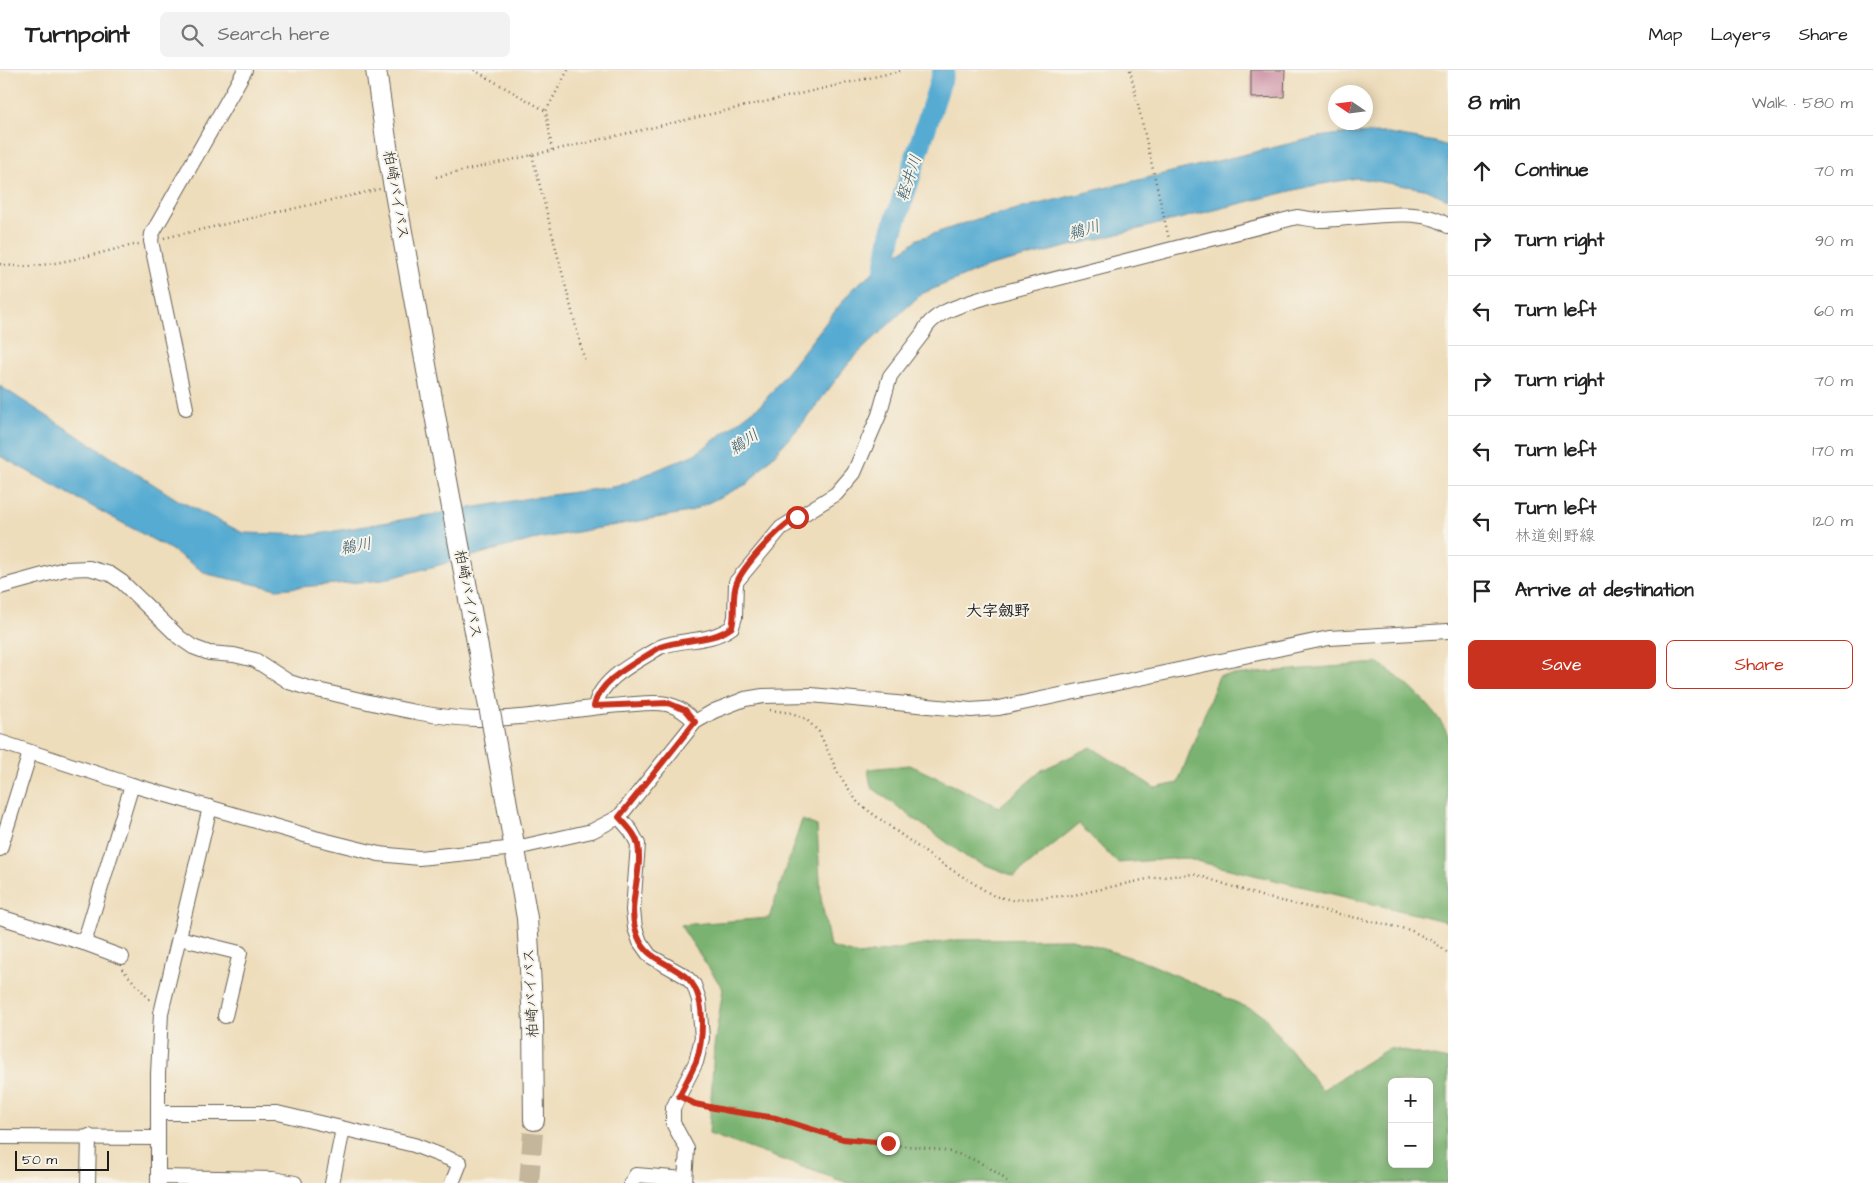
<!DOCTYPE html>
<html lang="en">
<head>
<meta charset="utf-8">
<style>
	:root { --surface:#fff; --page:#f2f2f2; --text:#222; --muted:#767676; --line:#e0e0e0; --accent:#c8321e }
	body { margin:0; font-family:"Architects Daughter","Klee One",sans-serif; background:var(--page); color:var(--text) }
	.controls { position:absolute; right:15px; bottom:15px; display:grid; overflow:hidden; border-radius:8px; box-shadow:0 2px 12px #0003 }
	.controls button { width:45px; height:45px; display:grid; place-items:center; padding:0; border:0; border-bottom:1px solid var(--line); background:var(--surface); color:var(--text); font:25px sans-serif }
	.compass { position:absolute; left:1328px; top:15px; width:45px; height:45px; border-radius:50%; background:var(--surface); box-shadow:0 2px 12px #0003; rotate:283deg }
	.scale { position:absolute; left:15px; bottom:12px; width:94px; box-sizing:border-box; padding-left:5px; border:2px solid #1c1c1c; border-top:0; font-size:14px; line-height:18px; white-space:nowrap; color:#1c1c1c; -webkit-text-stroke:4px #f7f3e8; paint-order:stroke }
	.stop { position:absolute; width:15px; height:15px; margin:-11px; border:4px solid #c8321e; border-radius:50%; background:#fff }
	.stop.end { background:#c8321e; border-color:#fff; box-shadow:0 1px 5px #0008 }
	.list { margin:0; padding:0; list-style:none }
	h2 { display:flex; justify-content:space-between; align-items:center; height:65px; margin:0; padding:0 20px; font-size:21px }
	h2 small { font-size:16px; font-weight:400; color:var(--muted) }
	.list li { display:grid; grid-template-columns:32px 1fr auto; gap:15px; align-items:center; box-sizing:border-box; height:70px; padding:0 20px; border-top:1px solid var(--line) }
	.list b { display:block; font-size:19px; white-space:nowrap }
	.list p { margin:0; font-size:16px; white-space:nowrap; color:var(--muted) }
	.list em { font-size:16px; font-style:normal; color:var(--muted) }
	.actions { display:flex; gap:10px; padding:15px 20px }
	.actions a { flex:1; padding:11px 0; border:1px solid var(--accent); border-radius:8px; text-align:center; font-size:18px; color:var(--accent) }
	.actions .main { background:var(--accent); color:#fff }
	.icon { flex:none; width:28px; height:28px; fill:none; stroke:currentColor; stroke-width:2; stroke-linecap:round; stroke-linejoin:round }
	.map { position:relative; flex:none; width:1448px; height:1113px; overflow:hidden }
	header { display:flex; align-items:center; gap:30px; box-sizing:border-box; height:70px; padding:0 25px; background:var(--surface); border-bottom:1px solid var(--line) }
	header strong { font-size:24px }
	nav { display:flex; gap:28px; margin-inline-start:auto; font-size:18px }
	.search { width:350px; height:45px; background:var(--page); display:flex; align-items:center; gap:12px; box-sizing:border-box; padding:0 18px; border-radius:8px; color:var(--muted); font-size:19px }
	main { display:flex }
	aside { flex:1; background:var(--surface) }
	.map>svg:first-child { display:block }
	.forest { fill:#7ab371; stroke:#4b6846; fill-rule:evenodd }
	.water { fill:#56abd2; stroke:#396477 }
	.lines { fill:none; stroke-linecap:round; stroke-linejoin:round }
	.river { stroke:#56abd2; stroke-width:22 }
	.building { fill:#ce93a8 }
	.highway-tunnel { stroke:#c4b69b; stroke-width:20; stroke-dasharray:20 10; stroke-linecap:butt }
	.minor-casing { stroke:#666054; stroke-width:16 }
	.highway-casing { stroke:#666054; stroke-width:22 }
	.path { stroke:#666054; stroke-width:2.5; stroke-dasharray:1 4; stroke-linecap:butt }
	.minor { stroke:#fff; stroke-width:14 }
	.highway { stroke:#fff; stroke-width:20 }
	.highway-bridge-casing { stroke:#666054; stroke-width:22; stroke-linecap:butt }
	.highway-bridge { stroke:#fff; stroke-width:20 }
	.route { stroke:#c8321e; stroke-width:6 }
	.labels { text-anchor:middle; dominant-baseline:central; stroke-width:4; stroke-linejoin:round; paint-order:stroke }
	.street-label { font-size:15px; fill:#1c1c1c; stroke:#f7f3e8 }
	.water-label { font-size:16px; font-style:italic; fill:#365c6e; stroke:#f7f3e8 }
	.neighbourhood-label { font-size:16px; font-weight:bold; fill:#1c1c1c; stroke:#f7f3e8 }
</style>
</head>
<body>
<header>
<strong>Turnpoint</strong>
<div class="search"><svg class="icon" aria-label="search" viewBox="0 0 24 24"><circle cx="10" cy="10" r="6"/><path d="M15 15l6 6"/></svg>Search here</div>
<nav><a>Map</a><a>Layers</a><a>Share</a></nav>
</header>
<main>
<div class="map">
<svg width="1448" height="1113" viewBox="0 0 1448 1113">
	<rect width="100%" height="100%" fill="#f7f3e8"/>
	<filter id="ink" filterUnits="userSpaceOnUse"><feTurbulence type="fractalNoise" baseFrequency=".02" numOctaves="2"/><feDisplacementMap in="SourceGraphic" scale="10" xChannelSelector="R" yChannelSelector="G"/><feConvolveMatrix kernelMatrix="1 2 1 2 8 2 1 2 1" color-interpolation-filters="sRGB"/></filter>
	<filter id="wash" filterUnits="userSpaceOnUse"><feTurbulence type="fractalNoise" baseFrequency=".0096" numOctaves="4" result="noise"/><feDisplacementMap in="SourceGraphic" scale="20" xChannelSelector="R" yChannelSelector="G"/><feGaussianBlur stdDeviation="1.12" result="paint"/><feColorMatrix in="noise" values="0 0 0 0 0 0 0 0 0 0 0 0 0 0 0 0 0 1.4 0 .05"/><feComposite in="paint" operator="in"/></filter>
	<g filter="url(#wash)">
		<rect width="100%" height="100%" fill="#edb"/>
		<g class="forest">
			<path d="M1379,593C1406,613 1434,635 1448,665V852L1184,788L1117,793L1079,754L1014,806L968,788L871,717L868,699L910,695L999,737L1042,700L1091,677L1155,718L1178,713L1219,606Z"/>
			<path d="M802,750L817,756L821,828L830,877L859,885L956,870L1072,869L1148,893L1262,944L1322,1020L1389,978L1448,990V1113H848L709,1064L714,977L723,919L680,855L769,848ZM1392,1012H1429V1094H1392Z"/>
		</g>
		<polygon class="water" points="1383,63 1435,72 1448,76 1448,129 1424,119 1357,108 1311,116 986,197 921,224 852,289 802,354 747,414 689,442 532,470 383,510 277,519 207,504 170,479 0,386 0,316 178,430 243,463 312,465 530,428 619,416 697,383 762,334 854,217 918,169 980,148 1313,68 1340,64"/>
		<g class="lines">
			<polyline class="river" points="882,218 891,165 944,0"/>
		</g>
		<g id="blocks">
			<polygon class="building" points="1251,0 1285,0 1284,27 1251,28"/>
		</g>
	</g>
	<g filter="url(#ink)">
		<use href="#blocks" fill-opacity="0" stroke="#666054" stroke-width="1"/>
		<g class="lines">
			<polyline class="highway-tunnel" points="529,1113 534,1050"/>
			<g class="minor-casing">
				<g id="minor">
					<polyline points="186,338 151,171 152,164 245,0"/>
					<path d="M0,517L65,499L89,498L110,504L122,512L180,568L193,577L209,583L234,585L255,590L289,612L308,618C360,629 423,648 476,649C525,650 574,638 623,635C654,633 673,627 695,652"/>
					<path d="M595,637C600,608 637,592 660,577C684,568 710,573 732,557L735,547L736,512L781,458L836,424L854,403L879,345L890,306L923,263C932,240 968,234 989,226L1297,147C1305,148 1313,150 1321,150C1354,150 1421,134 1448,156"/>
					<polyline points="0,672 132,715 315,768 379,784 419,788 516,778 592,761 619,747 695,652 714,641 745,629 763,626 811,625 971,640 999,638 1329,568 1448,561"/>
					<polyline points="619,747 631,761 638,774 633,840 635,858 640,872 650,886 685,906 694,915 699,930 702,968 696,992 673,1038 673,1053 687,1079 685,1113"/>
					<polyline points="0,779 30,683"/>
					<polyline points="0,847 84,873 132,715"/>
					<polyline points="179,868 240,883 225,946"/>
					<polyline points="84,873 122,887"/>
					<polyline points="159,1043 277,1043 414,1075 460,1093 452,1113"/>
					<polyline points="0,1067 158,1068"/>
					<polyline points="158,1107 273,1109 295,1113"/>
					<polyline points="88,1113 89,1066"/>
					<polyline points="158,1113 158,1004 161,943 210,737"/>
					<polyline points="332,1113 343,1059"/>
					<polyline points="631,1113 636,1105 685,1109"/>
				</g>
			</g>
			<g class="highway-casing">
				<g id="highway">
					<polyline points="376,0 389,90 441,378"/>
					<polyline points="505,723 527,848 533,951 534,1050"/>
				</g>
			</g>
			<g class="path">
				<polyline points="474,0 546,41"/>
				<polyline points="1130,0 1169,169"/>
				<polyline points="552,80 546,41 568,0"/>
				<polyline points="532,85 585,292"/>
				<polyline points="436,107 904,0"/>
				<polyline points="164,168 380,119"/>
				<path d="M0,194C39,203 98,182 139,174"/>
				<polyline points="770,640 792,643 806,649 819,662 838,703 858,733 933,788 994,826 1012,830 1074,825 1152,808 1194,804 1264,827 1410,860 1434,872 1448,883"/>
				<polyline points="122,899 152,932"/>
				<path d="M690,1031C713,1042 740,1042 765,1046C791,1050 815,1064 842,1069C900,1081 960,1067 1009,1113"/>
			</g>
			<use href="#minor" class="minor"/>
			<use href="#highway" class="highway"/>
			<g class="highway-bridge-casing">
				<polyline id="highway-bridge" points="441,378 505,723"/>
			</g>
			<use href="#highway-bridge" class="highway-bridge"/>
		</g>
	</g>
	<g class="lines" filter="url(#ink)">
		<path class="route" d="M797,447C780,456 745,494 737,512C731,525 736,543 732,557C711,573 684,568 660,577C637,593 600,608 594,636L668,633L685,640L695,652L619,747C626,755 636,764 638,775C643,802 628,831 635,858C643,889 663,889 685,906C707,923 704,968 696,992C691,1003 685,1015 679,1026L695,1034L729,1041L776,1048L843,1069L888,1073"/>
	</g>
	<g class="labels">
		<g class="street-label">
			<text transform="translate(396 125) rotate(80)">柏崎バイパス</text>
			<text transform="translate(468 524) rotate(79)">柏崎バイパス</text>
			<text transform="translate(531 923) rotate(-93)">柏崎バイパス</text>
		</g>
		<g class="water-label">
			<text transform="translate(909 108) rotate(-72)">軽井川</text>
			<text transform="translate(1084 160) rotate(-16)">鵜川</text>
			<text transform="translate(744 372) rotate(-34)">鵜川</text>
			<text transform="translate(356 476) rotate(-10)">鵜川</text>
		</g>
		<g class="neighbourhood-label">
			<text x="998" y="541">大字劔野</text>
		</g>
	</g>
</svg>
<div class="controls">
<button>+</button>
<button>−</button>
</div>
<svg class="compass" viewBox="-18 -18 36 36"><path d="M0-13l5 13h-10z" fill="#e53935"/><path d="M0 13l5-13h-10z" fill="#767676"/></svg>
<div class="scale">50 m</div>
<div class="stop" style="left:797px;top:447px"></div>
<div class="stop end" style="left:888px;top:1073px"></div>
</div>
<aside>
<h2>8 min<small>Walk · 580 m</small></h2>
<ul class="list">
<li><svg class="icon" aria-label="ahead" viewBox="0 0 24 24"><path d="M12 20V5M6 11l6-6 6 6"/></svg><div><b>Continue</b></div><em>70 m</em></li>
<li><svg class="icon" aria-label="right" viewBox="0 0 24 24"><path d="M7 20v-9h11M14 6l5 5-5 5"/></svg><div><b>Turn right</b></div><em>90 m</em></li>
<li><svg class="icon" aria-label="left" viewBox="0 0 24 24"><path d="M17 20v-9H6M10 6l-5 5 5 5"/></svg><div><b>Turn left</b></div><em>60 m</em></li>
<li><svg class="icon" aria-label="right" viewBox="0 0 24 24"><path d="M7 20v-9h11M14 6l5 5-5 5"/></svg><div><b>Turn right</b></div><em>70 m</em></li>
<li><svg class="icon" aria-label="left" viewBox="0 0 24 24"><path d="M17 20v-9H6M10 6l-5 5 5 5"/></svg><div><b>Turn left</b></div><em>170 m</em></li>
<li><svg class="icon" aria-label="left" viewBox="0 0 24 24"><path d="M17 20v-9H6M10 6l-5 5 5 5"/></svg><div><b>Turn left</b><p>林道剣野線</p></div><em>120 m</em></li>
<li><svg class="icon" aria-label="arrive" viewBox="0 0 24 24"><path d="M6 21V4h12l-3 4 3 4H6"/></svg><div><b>Arrive at destination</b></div></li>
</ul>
<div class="actions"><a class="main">Save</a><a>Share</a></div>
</aside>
</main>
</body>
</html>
